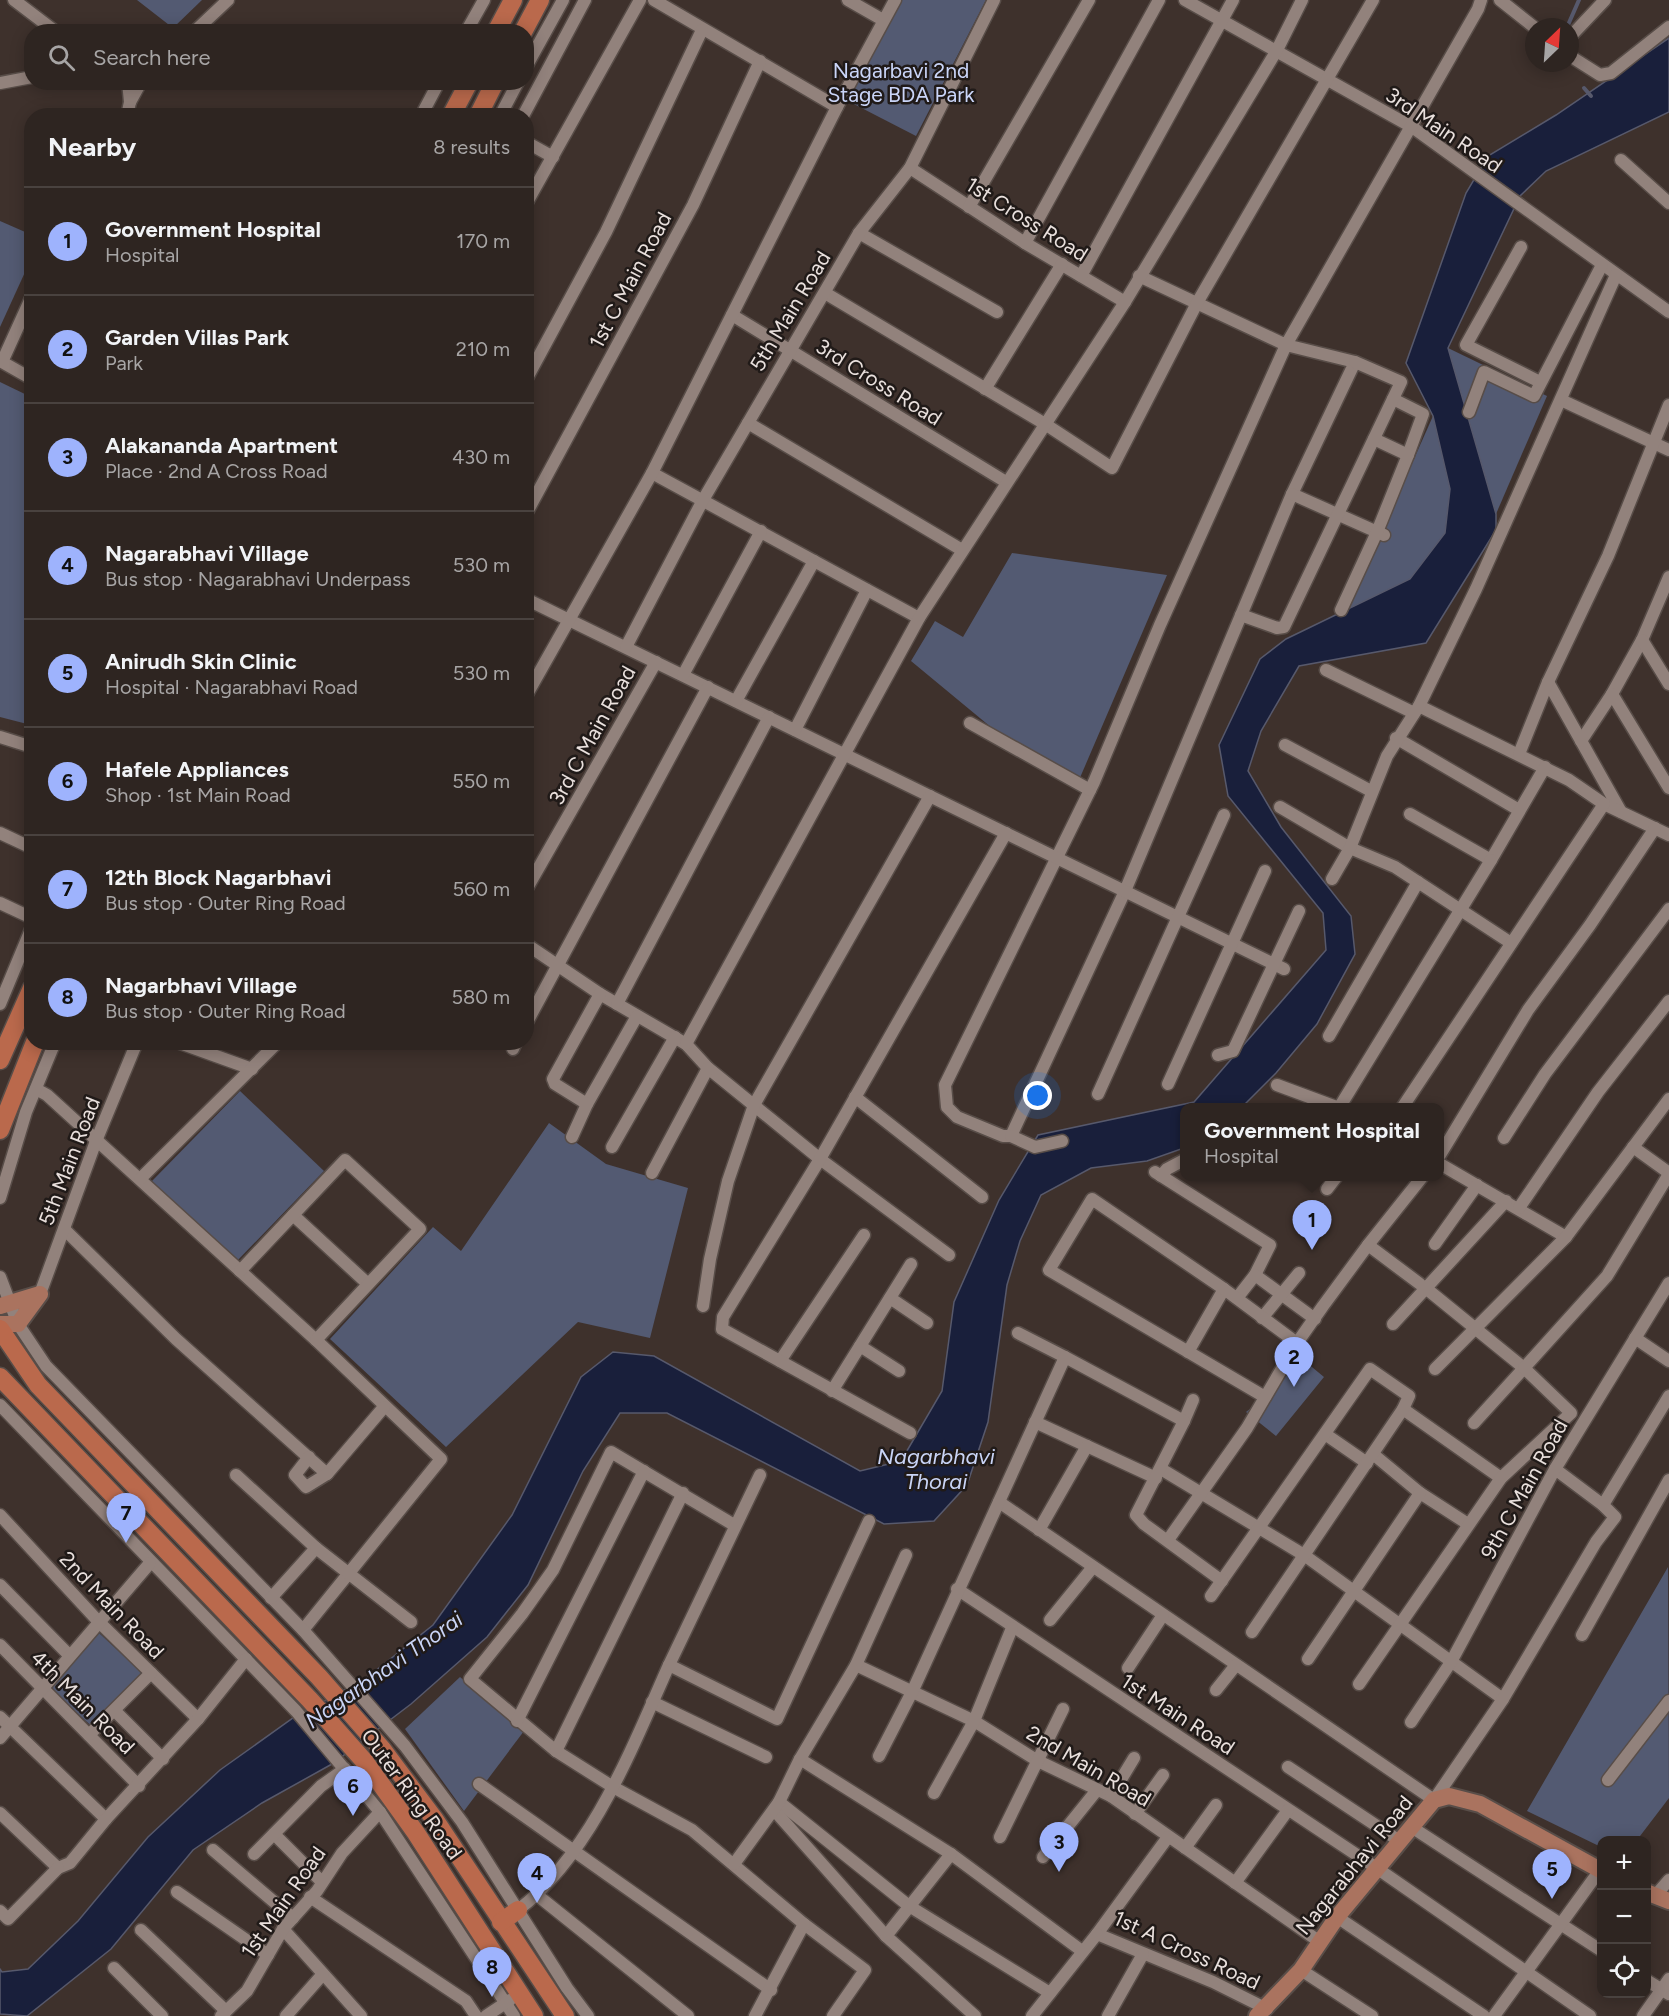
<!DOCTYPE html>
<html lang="en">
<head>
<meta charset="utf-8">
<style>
	:root { --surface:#2e2521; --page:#3a312e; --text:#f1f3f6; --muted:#a7a5a5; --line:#49423f; --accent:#9eb3fd }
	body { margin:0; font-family:Figtree,sans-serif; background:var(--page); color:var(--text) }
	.controls { position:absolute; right:18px; bottom:18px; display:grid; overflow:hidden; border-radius:12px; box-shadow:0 3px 15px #0003 }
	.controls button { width:54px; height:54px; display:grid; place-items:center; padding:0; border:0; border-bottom:2px solid var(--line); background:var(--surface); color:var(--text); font:30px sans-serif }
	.compass { position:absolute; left:1525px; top:18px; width:54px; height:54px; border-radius:50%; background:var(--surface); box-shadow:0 3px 15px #0003; rotate:25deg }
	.you { position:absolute; left:1038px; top:1096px; width:21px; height:21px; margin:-15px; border:4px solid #fff; border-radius:50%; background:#1a73e8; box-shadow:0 0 0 9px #1a73e833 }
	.badge { display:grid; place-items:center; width:39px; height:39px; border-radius:50%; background:var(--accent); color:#111; font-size:20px; font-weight:700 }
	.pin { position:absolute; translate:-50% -50px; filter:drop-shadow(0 2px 3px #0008) }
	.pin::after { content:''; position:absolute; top:32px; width:21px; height:18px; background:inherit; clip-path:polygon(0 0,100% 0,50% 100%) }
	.popup { position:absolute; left:1180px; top:1103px; width:264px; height:78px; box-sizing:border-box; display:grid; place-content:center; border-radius:12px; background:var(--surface); filter:drop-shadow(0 2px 4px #0005); font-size:20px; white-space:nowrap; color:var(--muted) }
	.popup b { font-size:22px; color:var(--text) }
	.popup::after { content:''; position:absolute; left:50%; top:100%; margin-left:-12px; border:12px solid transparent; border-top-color:var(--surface) }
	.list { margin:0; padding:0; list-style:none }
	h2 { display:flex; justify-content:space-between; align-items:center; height:78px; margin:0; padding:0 24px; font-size:26px }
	h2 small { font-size:20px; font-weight:400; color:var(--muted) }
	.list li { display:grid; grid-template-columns:39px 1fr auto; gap:18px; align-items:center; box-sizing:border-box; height:108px; padding:0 24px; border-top:2px solid var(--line) }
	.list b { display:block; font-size:22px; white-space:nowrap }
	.list p { margin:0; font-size:20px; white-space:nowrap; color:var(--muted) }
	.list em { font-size:20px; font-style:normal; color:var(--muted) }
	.icon { flex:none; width:33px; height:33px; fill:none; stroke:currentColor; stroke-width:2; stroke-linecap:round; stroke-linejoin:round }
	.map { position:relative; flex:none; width:1669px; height:2016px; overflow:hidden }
	.search { position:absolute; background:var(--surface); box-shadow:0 3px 15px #0003; left:24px; top:24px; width:510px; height:66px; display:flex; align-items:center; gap:15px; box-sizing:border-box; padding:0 21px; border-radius:24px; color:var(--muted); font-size:22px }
	.panel { position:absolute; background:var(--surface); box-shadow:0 3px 15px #0003; left:24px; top:108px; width:510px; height:942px; border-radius:24px }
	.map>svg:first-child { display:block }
	.green { fill:#535a72 }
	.water { fill:#191f3b; stroke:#57596c; stroke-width:1.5 }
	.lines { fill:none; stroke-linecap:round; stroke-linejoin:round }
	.stream { stroke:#57596c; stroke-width:4 }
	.minor-casing { stroke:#584d48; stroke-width:15 }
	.major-casing { stroke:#584d48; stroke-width:20 }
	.highway-casing { stroke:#584d48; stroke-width:21 }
	.minor { stroke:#92827c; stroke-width:12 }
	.major { stroke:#aa735f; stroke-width:16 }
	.highway { stroke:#ba694c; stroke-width:18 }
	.labels { text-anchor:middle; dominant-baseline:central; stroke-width:5; stroke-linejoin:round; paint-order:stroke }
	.park-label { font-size:21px; fill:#cad5f8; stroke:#201a18 }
	.street-label { font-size:21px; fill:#e9e0dd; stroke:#201a18 }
	.water-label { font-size:22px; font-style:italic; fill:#c9d4f6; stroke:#201a18 }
</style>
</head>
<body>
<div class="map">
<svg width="1669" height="2016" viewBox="0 0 1669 2016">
	<rect width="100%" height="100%" fill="#3e312c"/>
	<g class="green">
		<polygon points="137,0 202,0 173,28"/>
		<polygon points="902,0 986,0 916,136 848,101"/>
		<polygon points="0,221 32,235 31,259 0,327"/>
		<polygon points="1448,348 1547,396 1496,514"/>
		<polygon points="0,382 31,397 31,725 0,717"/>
		<polygon points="1433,416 1450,489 1445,533 1411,579 1347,610"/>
		<polygon points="1012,553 1167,575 1079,780 998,733 911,661 935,621 963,637"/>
		<polygon points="240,1091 324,1171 236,1262 152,1181"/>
		<polygon points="549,1123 606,1164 688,1188 650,1338 578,1322 446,1447 330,1339 433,1227 461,1251"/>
		<polygon points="1295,1353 1324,1377 1276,1436 1246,1412 1265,1397"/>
		<polygon points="1668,1567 1669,1798 1637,1840 1602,1840 1601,1847 1527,1811"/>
		<polygon points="99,1633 150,1680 100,1734 49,1687"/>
		<polygon points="460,1677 524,1731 464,1811 405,1729"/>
	</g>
	<polygon class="water" points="1669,38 1669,112 1546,171 1520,196 1448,348 1496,514 1496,530 1426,643 1299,666 1261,731 1248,771 1281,827 1351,916 1355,954 1317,1024 1276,1073 1242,1107 1184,1108 1184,1148 1147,1161 1091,1168 1041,1195 1020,1241 1007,1285 988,1422 967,1485 934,1521 884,1524 667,1413 620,1413 583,1471 528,1585 487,1637 411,1704 332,1764 262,1803 193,1850 111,1949 27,2016 0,2014 0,1969 2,1972 28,1969 78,1921 148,1837 220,1770 293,1718 365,1679 433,1625 512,1515 581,1377 613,1352 654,1356 860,1471 901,1461 942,1391 954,1302 999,1200 1038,1135 1194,1102 1326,950 1323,913 1228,796 1219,745 1260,659 1286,639 1410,579 1445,533 1450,489 1433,416 1406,363 1466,193 1488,156 1556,115"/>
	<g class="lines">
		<g class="stream">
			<polyline points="1568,25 1579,0"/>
			<polyline points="1584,88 1591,96"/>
		</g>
		<g class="minor-casing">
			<g id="minor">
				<polyline points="14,0 56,32"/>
				<polyline points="654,0 837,107"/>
				<polyline points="848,0 883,20"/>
				<polyline points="1185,0 1412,127 1669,312"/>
				<polyline points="1500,0 1534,27"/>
				<polyline points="194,32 228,0"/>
				<polyline points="466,32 484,0"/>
				<polyline points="1570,37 1605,0"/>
				<polyline points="1570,56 1600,75 1611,73 1669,27"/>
				<polyline points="526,67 563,0"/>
				<polyline points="0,83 32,77"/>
				<polyline points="130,102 141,82"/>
				<polyline points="127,116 130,102 128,82"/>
				<polyline points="421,116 439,82"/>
				<polyline points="500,116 518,82"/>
				<polyline points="523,116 585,0"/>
				<polyline points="526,142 553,157"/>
				<polyline points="1621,160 1669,203"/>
				<polyline points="910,168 1025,243 1125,302"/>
				<polyline points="526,204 640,0"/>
				<polyline points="969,207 1089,0"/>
				<polyline points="859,233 997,312"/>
				<polyline points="1025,243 1159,0"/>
				<polyline points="1521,247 1466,345 1540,382"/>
				<polyline points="1081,276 1233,0"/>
				<polyline points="1139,276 1286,345 1355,362 1292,494 1125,891 1011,1136 1003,1136 957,1117 947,1107 945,1085 1094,782 1160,625 1286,345 1478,9 1481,0"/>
				<polyline points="825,293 1045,424 1112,468 1197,303 1373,0"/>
				<polyline points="32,296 2,362 32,379"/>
				<polyline points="732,315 1006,482"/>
				<polyline points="526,380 606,232 702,30"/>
				<polyline points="985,389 1062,264"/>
				<polyline points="1393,399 1423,414 1408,455"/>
				<polyline points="1561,400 1669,450"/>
				<polyline points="1469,412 1484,372 1534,396 1602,265"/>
				<polyline points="748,423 962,550"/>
				<polyline points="652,473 919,618"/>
				<polyline points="1292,494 1384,535"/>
				<polyline points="526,514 693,205 760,61"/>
				<polyline points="1669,577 1642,640 1612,694 1669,788"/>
				<polyline points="526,599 1284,969"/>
				<polyline points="1341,610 1377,532 1408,455 1374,439"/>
				<polyline points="1241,615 1277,628 1284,627 1401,382 1355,362"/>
				<polyline points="1642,640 1669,684"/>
				<polyline points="626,647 703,500 859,233 910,168 994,0"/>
				<polyline points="1326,670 1414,713"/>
				<polyline points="683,675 761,531"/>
				<polyline points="1548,682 1621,812"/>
				<polyline points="526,696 652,473 837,107 895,0"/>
				<polyline points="736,701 814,561"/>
				<polyline points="1419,706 1569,780 1604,804 1669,835"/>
				<polyline points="970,723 1090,790"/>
				<polyline points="795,730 867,590"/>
				<polyline points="0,737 32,747"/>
				<polyline points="1396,738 1519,810"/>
				<polyline points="1581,741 1612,694"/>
				<polyline points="1285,745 1371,791"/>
				<polyline points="1519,754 1548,682 1608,556 1669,405"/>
				<polyline points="1280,807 1350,848 1395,867 1511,943"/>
				<polyline points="1410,814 1491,860 1545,767"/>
				<polyline points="0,833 32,848"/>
				<polyline points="1332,879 1350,848 1387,756 1419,706 1476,589 1616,275"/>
				<polyline points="526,890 656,662"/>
				<polyline points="0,903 32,918"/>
				<polyline points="526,944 600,994 686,1044 708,1068 820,1159 949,1255"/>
				<polyline points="0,1004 32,927"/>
				<polyline points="617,1004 769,717"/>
				<polyline points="526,1024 708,687"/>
				<polyline points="1329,1036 1418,882"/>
				<polyline points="177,1042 252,1069"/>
				<polyline points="686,1044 919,618 1125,302 1277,50 1302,0"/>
				<polyline points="513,1049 516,1042"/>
				<polyline points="1218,1055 1233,1051 1299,911"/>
				<polyline points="1168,1084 1265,871"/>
				<polyline points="1277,1085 1339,1108"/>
				<polyline points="36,1089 47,1095 316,1340 441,1459 303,1630"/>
				<polyline points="1098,1094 1224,815"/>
				<polyline points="855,1097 982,1197"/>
				<polyline points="587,1104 637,1016"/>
				<polyline points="1339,1108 1491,860"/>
				<polyline points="1402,1108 1604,804"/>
				<polyline points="1011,1136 1035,1147 1062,1141"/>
				<polyline points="572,1137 587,1104 555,1084 553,1079 600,994"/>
				<polyline points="1504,1138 1545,1074 1669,909"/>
				<polyline points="612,1147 675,1037"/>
				<polyline points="1633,1147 1669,1173"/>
				<polyline points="1440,1155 1528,1010 1590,925 1655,828"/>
				<polyline points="1440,1164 1566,1237"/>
				<polyline points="1155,1172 1270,1245 1255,1275 1237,1298"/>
				<polyline points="652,1173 708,1068"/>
				<polyline points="1161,1176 1167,1169 1184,1160"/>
				<polyline points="140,1179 278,1042"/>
				<polyline points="1327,1189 1337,1176"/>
				<polyline points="0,1198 26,1112 55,1042"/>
				<polyline points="1519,1208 1598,1092 1669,1001"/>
				<polyline points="293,1215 368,1284"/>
				<polyline points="64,1229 176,1339 327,1474 384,1407"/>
				<polyline points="1435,1244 1477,1185"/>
				<polyline points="1368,1245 1420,1284"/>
				<polyline points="240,1271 345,1160 420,1229 316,1340"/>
				<polyline points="1255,1275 1315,1319"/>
				<polyline points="0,1277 18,1324 46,1366 303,1630 405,1746 462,1822 567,1988 588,2016"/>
				<polyline points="1428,1290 1524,1368 1474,1423"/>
				<polyline points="40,1294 96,1141 137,1042"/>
				<polyline points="890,1298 927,1323"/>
				<polyline points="703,1306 710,1259 728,1181 754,1105 930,796"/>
				<polyline points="1262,1318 1299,1273"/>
				<polyline points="1393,1324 1506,1201"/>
				<polyline points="1018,1333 1065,1357"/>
				<polyline points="1635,1338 1669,1361"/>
				<polyline points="860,1346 899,1371"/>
				<polyline points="1188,1352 1224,1289"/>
				<polyline points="780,1361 864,1235"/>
				<polyline points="1435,1369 1566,1237 1669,1099"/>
				<polyline points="832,1391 911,1264"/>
				<polyline points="1265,1397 1049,1270 1092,1199 1224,1289 1297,1343"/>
				<polyline points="0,1405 296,1711 380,1812 514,2016"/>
				<polyline points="1403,1409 1501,1478"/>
				<polyline points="1184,1421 1193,1400"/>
				<polyline points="1035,1422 1156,1478"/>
				<polyline points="910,1433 722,1329 723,1317 820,1159 1006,833"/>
				<polyline points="1325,1434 1367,1463"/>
				<polyline points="1373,1454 1420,1493 1468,1524"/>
				<polyline points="309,1457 295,1475 306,1487 327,1474"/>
				<polyline points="1161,1469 1304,1555 1503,1699"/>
				<polyline points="1555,1469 1603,1505"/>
				<polyline points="236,1475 316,1548 271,1598"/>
				<polyline points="999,1502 1434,1800 1503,1699 1596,1542 1615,1517 1603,1505 1669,1396"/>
				<polyline points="0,1515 98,1621 198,1719"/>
				<polyline points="734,1525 611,1452 553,1570 522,1614 470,1679 556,1751 613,1787 692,1830 804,1924 865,1970 833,2016"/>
				<polyline points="1039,1530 1087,1446"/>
				<polyline points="1168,1540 1247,1428 1297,1343 1323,1306 1368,1245 1423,1176"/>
				<polyline points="316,1548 411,1622"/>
				<polyline points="0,1585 69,1655"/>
				<polyline points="957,1589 1378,1869 1590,2016"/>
				<polyline points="1211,1596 1370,1369 1409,1396 1403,1409 1252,1632"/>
				<polyline points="1050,1620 1093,1567"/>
				<polyline points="1582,1635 1669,1480"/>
				<polyline points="0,1645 139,1786"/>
				<polyline points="1308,1659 1420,1493"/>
				<polyline points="669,1665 760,1475"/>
				<polyline points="856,1665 974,1721 1038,1761 1111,1796 1320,1942"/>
				<polyline points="1128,1668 1163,1615"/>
				<polyline points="1359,1684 1501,1478 1571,1413 1524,1368 1607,1276 1669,1174"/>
				<polyline points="1216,1690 1236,1665"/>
				<polyline points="652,1702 766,1757"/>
				<polyline points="115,1711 163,1759"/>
				<polyline points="0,1717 106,1819"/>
				<polyline points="517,1721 644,1471"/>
				<polyline points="1411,1722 1451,1662 1555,1469 1669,1283"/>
				<polyline points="89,1735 151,1673"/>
				<polyline points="0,1738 150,1563"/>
				<polyline points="556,1751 683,1493"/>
				<polyline points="879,1756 913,1690 1065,1357 1184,1421 1136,1515 1144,1524 1222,1581"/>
				<polyline points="800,1759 951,1854 1082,1951"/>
				<polyline points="1288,1767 1401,1842"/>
				<polyline points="1608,1780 1669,1701"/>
				<polyline points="479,1784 771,1990"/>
				<polyline points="934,1793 974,1721 1012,1628"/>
				<polyline points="1111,1796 1134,1758"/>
				<polyline points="779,1802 909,1906 1050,1993"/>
				<polyline points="774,1810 886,1936 975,2016"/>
				<polyline points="0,1813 58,1868 70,1863 106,1819 198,1719 246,1659"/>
				<polyline points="1135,1814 1163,1775"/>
				<polyline points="1413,1828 1602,1951"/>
				<polyline points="274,1834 322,1882"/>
				<polyline points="1000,1837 1063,1709"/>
				<polyline points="1168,1837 1097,1934 1213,1982 1267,2009"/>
				<polyline points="1185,1848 1216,1805"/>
				<polyline points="213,1850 293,1918"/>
				<polyline points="254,1854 321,1786 345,1769"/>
				<polyline points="1043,1857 1097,1790"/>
				<polyline points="734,1864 779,1802 800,1759 856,1665 906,1555"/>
				<polyline points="1235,1883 1288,1810"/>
				<polyline points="177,1892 268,1955"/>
				<polyline points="537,1895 688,2016"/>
				<polyline points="1655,1896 1669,1880"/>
				<polyline points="310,1897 466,2001 476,2016"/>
				<path d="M518,1910C592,1853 632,1748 669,1665L777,1719L869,1521"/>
				<polyline points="0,1911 8,1919 58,1868"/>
				<polyline points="1337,1917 1484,2016"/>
				<polyline points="283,1929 361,2016"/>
				<polyline points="141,1930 226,2011"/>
				<polyline points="886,1936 951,1854"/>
				<polyline points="114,1968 162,2016"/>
				<polyline points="1301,1970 1372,2016"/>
				<polyline points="1646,1980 1669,1994"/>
				<polyline points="221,2016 247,1991 283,1929 317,1891 342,1853 380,1812"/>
				<polyline points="286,2016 323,1974"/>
				<polyline points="486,2016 510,2000"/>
				<polyline points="755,2016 804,1924"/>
				<polyline points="1032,2016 1097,1934"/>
				<polyline points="1108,2016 1143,1954"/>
				<polyline points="1494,2016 1600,1870"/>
				<polyline points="1643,2016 1669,1979"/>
			</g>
		</g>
		<g class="major-casing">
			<g id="major">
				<polyline points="0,1306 40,1294 18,1324 0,1324"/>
				<polyline points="1646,1892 1669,1901"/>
				<polyline points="1257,2016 1301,1970 1337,1917 1434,1800 1449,1796 1480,1804 1602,1871"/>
			</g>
		</g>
		<g class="highway-casing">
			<g id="highway">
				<polyline points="496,32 513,0"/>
				<polyline points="523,32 540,0"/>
				<polyline points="451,116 469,82"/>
				<polyline points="478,116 495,82"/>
				<polyline points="0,1060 32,988"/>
				<polyline points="0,1130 35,1042"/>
				<polyline points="0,1329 38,1385 319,1677 382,1749 435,1820 565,2016"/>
				<polyline points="0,1377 310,1700 365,1762 416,1833 534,2016"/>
				<polyline points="501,1922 518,1910"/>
			</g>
		</g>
		<use href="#minor" class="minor"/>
		<use href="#major" class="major"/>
		<use href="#highway" class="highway"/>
	</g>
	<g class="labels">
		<g class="park-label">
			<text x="901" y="70">Nagarbavi 2nd<tspan x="901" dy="24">Stage BDA Park</tspan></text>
		</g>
		<g class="street-label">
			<text transform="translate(1444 130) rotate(34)">3rd Main Road</text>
			<text transform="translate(1027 219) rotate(32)">1st Cross Road</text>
			<text transform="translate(630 280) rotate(-62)">1st C Main Road</text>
			<text transform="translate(790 311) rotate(-59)">5th Main Road</text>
			<text transform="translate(879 382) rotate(32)">3rd Cross Road</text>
			<text transform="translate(592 735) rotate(-61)">3rd C Main Road</text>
			<text transform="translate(69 1161) rotate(-69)">5th Main Road</text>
			<text transform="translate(1524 1489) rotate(-61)">9th C Main Road</text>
			<text transform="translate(112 1605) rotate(46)">2nd Main Road</text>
			<text transform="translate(83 1702) rotate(45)">4th Main Road</text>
			<text transform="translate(1178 1714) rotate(33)">1st Main Road</text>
			<text transform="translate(1089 1766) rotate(30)">2nd Main Road</text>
			<text transform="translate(412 1794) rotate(54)">Outer Ring Road</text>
			<text transform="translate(1354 1865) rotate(-51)">Nagarabhavi Road</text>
			<text transform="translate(283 1902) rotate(-55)">1st Main Road</text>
			<text transform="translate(1187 1950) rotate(25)">1st A Cross Road</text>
		</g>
		<g class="water-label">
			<text x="936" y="1456">Nagarbhavi<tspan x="936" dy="25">Thorai</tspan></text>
			<text transform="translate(384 1670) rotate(-35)">Nagarbhavi Thorai</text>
		</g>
	</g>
</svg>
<div class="controls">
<button>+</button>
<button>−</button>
<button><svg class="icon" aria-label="locate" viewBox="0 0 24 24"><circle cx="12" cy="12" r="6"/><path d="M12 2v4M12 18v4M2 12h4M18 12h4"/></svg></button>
</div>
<svg class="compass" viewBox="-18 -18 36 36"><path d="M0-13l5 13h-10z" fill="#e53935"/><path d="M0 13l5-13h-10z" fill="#a7a5a5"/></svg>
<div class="you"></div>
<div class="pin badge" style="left:1312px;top:1250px">1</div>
<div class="popup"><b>Government Hospital</b>Hospital</div>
<div class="pin badge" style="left:1294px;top:1387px">2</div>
<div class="pin badge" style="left:1059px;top:1872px">3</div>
<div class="pin badge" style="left:537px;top:1903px">4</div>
<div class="pin badge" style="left:1552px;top:1899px">5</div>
<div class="pin badge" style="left:353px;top:1816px">6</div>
<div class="pin badge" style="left:126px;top:1543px">7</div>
<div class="pin badge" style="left:492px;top:1997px">8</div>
<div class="search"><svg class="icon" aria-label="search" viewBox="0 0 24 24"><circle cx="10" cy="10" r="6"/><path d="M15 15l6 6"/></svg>Search here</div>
<section class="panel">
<h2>Nearby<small>8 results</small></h2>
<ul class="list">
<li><span class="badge">1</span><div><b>Government Hospital</b><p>Hospital</p></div><em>170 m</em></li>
<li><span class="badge">2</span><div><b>Garden Villas Park</b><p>Park</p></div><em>210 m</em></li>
<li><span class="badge">3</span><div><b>Alakananda Apartment</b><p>Place · 2nd A Cross Road</p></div><em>430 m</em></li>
<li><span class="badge">4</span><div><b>Nagarabhavi Village</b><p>Bus stop · Nagarabhavi Underpass</p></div><em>530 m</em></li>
<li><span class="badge">5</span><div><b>Anirudh Skin Clinic</b><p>Hospital · Nagarabhavi Road</p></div><em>530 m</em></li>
<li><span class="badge">6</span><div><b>Hafele Appliances</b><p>Shop · 1st Main Road</p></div><em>550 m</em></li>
<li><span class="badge">7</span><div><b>12th Block Nagarbhavi</b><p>Bus stop · Outer Ring Road</p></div><em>560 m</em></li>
<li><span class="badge">8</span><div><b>Nagarbhavi Village</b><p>Bus stop · Outer Ring Road</p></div><em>580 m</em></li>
</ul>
</section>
</div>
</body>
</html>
